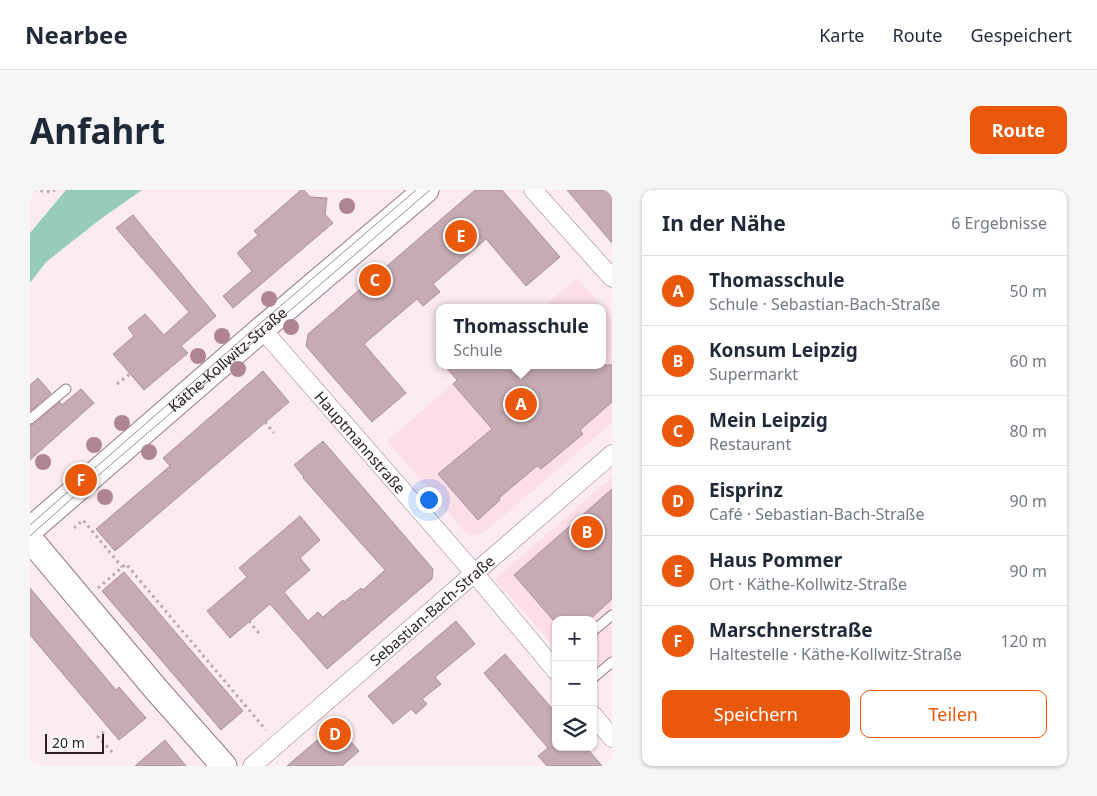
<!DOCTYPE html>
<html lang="de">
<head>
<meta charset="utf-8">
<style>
	:root { --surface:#fff; --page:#f6f6f7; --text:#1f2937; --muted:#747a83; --line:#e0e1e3; --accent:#ea580c }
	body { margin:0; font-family:"Noto Sans",sans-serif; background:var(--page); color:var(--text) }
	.controls { position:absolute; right:15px; bottom:15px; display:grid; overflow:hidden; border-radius:10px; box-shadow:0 1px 4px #0004 }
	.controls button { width:45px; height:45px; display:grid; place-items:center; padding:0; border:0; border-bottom:1px solid var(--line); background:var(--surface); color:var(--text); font:25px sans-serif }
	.scale { position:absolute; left:15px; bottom:12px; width:59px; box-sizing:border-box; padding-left:5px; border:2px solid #2b2124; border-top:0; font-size:14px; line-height:18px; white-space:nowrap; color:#2b2124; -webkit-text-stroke:4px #fff; paint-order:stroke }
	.you { position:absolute; left:398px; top:309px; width:18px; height:18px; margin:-12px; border:4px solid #fff; border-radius:50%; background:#1a73e8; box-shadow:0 0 0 8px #1a73e833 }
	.badge { display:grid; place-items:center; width:32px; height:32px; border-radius:50%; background:var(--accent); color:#fff; font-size:16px; font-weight:700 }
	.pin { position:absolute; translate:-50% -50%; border:2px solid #fff; box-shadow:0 1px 5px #0006 }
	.popup { position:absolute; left:406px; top:114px; width:170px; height:65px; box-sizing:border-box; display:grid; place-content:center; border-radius:10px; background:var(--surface); filter:drop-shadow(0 1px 4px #0005); font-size:16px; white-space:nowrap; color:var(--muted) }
	.popup b { font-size:19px; color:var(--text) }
	.popup::after { content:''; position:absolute; left:50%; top:100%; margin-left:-10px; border:10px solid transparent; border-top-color:var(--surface) }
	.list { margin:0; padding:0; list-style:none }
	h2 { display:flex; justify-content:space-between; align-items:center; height:65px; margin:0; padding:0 20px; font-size:21px }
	h2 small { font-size:16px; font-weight:400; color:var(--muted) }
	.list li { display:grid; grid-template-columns:32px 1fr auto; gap:15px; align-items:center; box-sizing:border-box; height:70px; padding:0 20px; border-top:1px solid var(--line) }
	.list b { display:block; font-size:19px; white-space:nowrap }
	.list p { margin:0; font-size:16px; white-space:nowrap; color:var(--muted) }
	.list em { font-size:16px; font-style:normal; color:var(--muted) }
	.actions { display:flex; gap:10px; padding:15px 20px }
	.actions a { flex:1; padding:11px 0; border:1px solid var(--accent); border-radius:10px; text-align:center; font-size:18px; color:var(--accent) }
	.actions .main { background:var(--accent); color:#fff }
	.icon { flex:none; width:28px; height:28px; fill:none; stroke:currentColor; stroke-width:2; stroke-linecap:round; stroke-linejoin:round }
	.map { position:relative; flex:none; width:582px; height:576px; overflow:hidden; border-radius:10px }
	header { display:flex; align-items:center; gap:30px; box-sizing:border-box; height:70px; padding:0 25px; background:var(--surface); border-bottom:1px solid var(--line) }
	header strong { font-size:24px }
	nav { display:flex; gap:28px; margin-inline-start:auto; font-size:18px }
	.intro { display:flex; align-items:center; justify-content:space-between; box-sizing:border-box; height:120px; padding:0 30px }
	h1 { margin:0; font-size:35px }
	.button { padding:12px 22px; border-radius:10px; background:var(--accent); color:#fff; font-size:18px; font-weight:700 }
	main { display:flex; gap:30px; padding:0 30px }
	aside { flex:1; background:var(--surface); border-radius:10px; box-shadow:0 1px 4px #0004 }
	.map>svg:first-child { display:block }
	.built { fill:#fcdee7 }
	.water { fill:#95ccbc }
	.building { fill:#c6abb3; stroke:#ab9199 }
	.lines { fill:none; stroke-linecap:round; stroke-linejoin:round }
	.lane-casing { stroke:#937a81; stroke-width:11 }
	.street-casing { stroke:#937a81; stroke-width:19 }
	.secondary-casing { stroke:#937a81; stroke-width:27 }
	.path { stroke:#b7a9ad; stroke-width:3; stroke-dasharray:2.5 4; stroke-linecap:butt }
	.lane { stroke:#fff; stroke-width:9 }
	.street { stroke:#fff; stroke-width:18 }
	.secondary { stroke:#fff; stroke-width:25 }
	.tram { stroke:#9b8e92; stroke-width:1 }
	.tree { fill:#af8595 }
	.labels { text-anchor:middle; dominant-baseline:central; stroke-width:4; stroke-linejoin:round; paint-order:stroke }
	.street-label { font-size:15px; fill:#2b2124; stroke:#fff }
</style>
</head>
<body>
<header>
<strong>Nearbee</strong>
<nav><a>Karte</a><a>Route</a><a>Gespeichert</a></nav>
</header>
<div class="intro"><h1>Anfahrt</h1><a class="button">Route</a></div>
<main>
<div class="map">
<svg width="582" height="576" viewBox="0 0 582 576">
	<rect width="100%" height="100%" fill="#fcebf0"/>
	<g class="built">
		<polygon points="547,88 582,128 582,233 452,344 440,346 434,341 357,251 445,175 572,175 572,118 512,118"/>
		<polygon points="582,287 582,464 563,480 563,430 526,430 526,459 465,389"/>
	</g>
	<polygon class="water" points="36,0 112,0 72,28 16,72 0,93 0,43"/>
	<g class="building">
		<polygon points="271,0 274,0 280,7 297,8 295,24 303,33 203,118 193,106 222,81 207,63 228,45 224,41"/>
		<polygon points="445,0 472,0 530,67 496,96 456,49 403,94 410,102 393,116 387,109 334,154 376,203 342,232 276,156 278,144"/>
		<polygon points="537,0 582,0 582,53"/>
		<polygon points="103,25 186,126 151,156 158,163 114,200 83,164 104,146 98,138 115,124 134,145 159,122 86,38"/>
		<polygon points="414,175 582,175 582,212 550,240 553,244 511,279 507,276 469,308 470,310 448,330 408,284 462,239 423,194 427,190"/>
		<polygon points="233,181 259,212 85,361 66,339 140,276 133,268"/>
		<polygon points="8,188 21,203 0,221 0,195"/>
		<polygon points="51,199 64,213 0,270 0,235 4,234 30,212 32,215"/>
		<polygon points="293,251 403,379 402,389 297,479 240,414 200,448 177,421 217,387 209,378 270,326 290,350 270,368 280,380 254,402 278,431 288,422 293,427 313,410 314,412 331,398 333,400 355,380 273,288 274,287 264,275"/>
		<polygon points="582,299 582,409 559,430 523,430 484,385"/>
		<polygon points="94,382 213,521 191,540 72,401"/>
		<polygon points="0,398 86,500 89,497 116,528 89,550 0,445"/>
		<polygon points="426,431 445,454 405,487 411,494 392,509 397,514 386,524 381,519 363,534 338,506"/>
		<polygon points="475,464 526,523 526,557 556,557 572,576 517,576 508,566 518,558 454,483"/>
		<polygon points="306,534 329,561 312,576 257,576"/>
		<polygon points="135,550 156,576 105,576"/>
	</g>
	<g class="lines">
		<g class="lane-casing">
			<g id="lane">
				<polyline points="0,229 36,199"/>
				<polyline points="563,441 582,425"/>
				<polyline points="563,488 582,472"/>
			</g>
		</g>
		<g class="street-casing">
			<g id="street">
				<polyline points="503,0 582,88"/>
				<path id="s1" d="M232,139L445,384L526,481"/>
				<polyline points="563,525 582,548"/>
				<path id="s2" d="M222,576L582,264"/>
			</g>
		</g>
		<g class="secondary-casing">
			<g id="secondary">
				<path id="s3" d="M0,340L232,139L396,0"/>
				<polyline points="0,349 125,498 194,576"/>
			</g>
		</g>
		<g class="path">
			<polyline points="4,0 21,2 25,0"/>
			<polyline points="87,194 100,184"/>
			<polyline points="235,232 244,243"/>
			<polyline points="44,338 53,330 92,377"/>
			<polyline points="68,398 96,374 236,540"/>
			<polyline points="219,431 231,446"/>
			<polyline points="74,542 68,547 84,564"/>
		</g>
		<use href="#lane" class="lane"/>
		<use href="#street" class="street"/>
		<use href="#secondary" class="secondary"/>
		<g class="tram">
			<polyline points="0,335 226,137 386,0"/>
			<polyline points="0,346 56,296 400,0"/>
		</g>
	</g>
	<g class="tree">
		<circle cx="317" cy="16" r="8"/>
		<circle cx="239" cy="109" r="8"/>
		<circle cx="261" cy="137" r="8"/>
		<circle cx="192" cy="146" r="8"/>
		<circle cx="168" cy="166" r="8"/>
		<circle cx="208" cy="179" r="8"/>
		<circle cx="92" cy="233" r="8"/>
		<circle cx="64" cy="255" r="8"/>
		<circle cx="119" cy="262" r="8"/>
		<circle cx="13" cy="272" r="8"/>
		<circle cx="75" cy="307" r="8"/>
	</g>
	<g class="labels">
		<g class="street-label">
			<text stroke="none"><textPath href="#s3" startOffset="261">Käthe-Kollwitz-Straße</textPath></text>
			<text stroke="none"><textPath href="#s1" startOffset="150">Hauptmannstraße</textPath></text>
			<text stroke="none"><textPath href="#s2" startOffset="238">Sebastian-Bach-Straße</textPath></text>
		</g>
	</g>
</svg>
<div class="controls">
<button>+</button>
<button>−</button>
<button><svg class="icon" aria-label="layers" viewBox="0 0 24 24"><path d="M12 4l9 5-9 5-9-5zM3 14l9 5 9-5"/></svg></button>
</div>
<div class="scale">20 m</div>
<div class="you"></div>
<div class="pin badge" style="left:491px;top:214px">A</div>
<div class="popup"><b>Thomasschule</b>Schule</div>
<div class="pin badge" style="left:557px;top:342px">B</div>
<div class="pin badge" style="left:345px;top:90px">C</div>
<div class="pin badge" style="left:305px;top:544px">D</div>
<div class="pin badge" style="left:431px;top:46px">E</div>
<div class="pin badge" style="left:51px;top:290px">F</div>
</div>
<aside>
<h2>In der Nähe<small>6 Ergebnisse</small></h2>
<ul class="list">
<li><span class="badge">A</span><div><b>Thomasschule</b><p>Schule · Sebastian-Bach-Straße</p></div><em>50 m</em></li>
<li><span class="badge">B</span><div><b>Konsum Leipzig</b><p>Supermarkt</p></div><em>60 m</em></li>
<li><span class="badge">C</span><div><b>Mein Leipzig</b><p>Restaurant</p></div><em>80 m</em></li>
<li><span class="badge">D</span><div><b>Eisprinz</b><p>Café · Sebastian-Bach-Straße</p></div><em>90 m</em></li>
<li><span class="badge">E</span><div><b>Haus Pommer</b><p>Ort · Käthe-Kollwitz-Straße</p></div><em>90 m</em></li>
<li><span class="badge">F</span><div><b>Marschnerstraße</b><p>Haltestelle · Käthe-Kollwitz-Straße</p></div><em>120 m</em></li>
</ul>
<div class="actions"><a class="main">Speichern</a><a>Teilen</a></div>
</aside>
</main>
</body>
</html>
